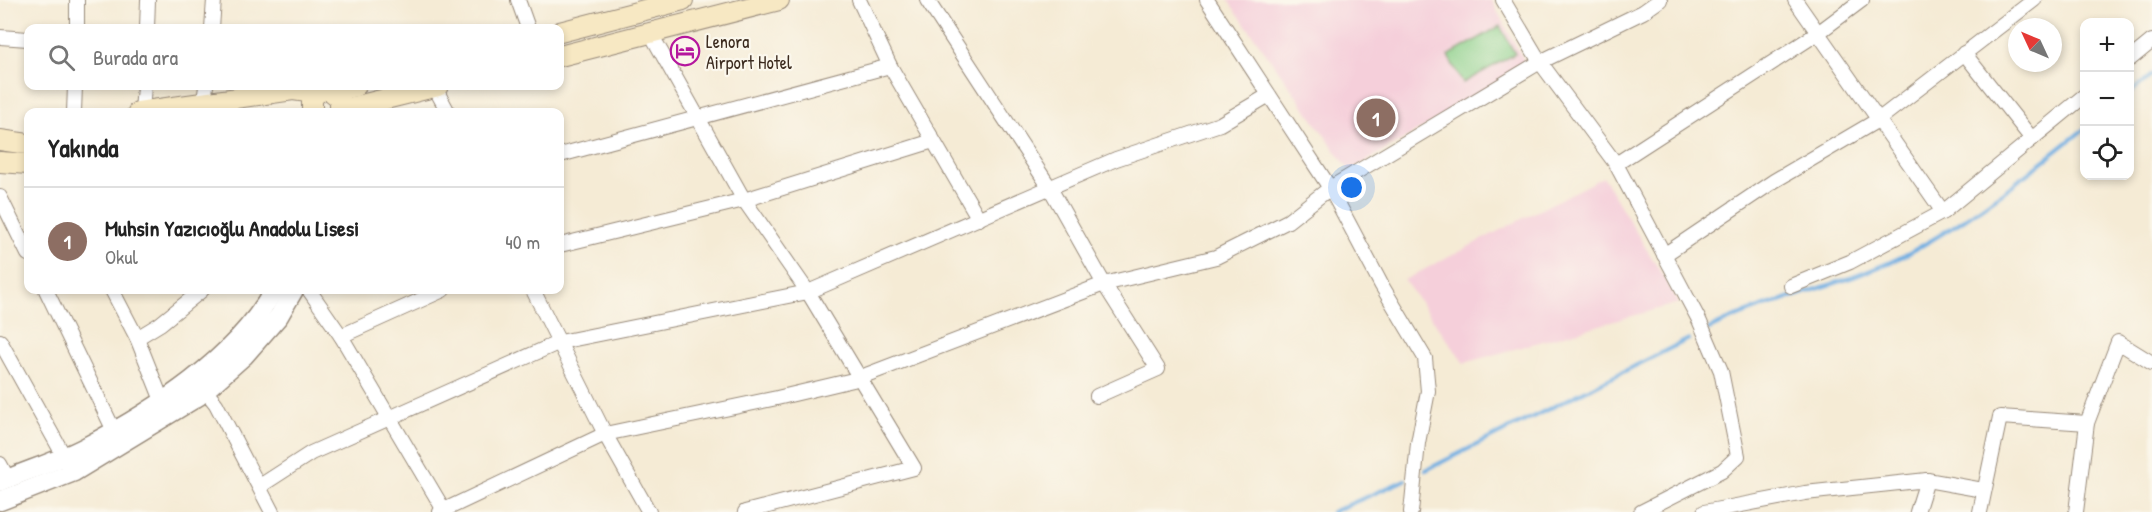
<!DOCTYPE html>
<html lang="tr">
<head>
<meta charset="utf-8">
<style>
	:root { --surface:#fff; --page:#f6f6f6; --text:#222; --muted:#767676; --line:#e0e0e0; --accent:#b45309 }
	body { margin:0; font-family:"Patrick Hand",sans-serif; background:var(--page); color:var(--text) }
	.controls { position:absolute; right:18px; top:18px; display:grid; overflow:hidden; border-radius:12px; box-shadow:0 3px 9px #0003 }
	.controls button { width:54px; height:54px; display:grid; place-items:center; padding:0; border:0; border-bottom:2px solid var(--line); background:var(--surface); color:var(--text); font:30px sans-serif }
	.compass { position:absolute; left:2008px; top:18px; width:54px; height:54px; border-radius:50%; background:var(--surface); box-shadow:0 3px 9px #0003; rotate:314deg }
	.you { position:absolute; left:1352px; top:188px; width:21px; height:21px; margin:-15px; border:4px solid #fff; border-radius:50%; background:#1a73e8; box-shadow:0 0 0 9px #1a73e833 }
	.badge { display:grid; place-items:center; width:39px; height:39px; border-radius:50%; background:var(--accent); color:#fff; font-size:20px; font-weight:700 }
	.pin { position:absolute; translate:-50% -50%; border:3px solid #fff; box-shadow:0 2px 6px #0006 }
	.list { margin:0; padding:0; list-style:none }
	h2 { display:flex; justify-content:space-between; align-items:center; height:78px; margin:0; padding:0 24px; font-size:26px }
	h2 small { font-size:20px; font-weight:400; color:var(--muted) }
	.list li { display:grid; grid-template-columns:39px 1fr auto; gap:18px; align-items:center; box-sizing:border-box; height:108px; padding:0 24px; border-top:2px solid var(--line) }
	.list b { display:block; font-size:22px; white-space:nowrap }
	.list p { margin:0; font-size:20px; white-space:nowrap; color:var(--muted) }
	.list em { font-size:20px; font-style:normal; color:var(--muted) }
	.icon { flex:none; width:33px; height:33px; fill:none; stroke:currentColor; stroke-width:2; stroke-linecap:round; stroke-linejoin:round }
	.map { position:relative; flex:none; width:2152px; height:512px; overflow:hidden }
	.search { position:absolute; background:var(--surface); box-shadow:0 3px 9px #0003; left:24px; top:24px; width:540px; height:66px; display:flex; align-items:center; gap:15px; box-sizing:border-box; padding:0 21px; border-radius:12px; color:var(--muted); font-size:22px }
	.panel { position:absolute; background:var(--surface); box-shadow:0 3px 9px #0003; left:24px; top:108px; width:540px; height:186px; border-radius:12px }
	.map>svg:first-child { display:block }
	.built { fill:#f5cfda }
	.green { fill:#8acf89; stroke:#627c54; stroke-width:1.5 }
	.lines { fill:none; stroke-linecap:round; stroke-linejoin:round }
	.stream { stroke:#70aee2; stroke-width:4 }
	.minor-casing { stroke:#988a7a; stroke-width:16 }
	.tertiary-casing { stroke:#988a7a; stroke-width:21 }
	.secondary-casing { stroke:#988a7a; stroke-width:22 }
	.minor { stroke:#fff; stroke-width:14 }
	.tertiary { stroke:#fff; stroke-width:18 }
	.secondary { stroke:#f7e8c3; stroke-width:20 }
	.labels { text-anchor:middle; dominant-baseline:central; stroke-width:4.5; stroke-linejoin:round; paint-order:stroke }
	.poi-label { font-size:18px; fill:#3b2a1e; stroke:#fbf7ec; text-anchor:start }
</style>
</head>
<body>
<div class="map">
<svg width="2152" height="512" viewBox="0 0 2152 512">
	<rect width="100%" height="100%" fill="#fbf7ec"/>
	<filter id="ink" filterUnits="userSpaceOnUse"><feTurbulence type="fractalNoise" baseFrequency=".0167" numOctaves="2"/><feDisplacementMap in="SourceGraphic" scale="12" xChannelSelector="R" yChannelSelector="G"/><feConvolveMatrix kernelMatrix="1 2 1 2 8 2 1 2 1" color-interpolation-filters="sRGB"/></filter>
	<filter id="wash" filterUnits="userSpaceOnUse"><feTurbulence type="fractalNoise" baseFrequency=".008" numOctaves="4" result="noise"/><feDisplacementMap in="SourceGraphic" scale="24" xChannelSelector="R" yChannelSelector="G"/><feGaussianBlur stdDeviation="1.35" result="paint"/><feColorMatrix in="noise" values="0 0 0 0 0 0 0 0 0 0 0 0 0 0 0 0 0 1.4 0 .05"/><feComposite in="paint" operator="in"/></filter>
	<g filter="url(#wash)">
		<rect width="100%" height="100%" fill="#f5ebd5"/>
		<g class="built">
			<polygon points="1228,0 1491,0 1527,66 1350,171"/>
			<polygon points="1603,177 1679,303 1464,363 1404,280"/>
		</g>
		<polygon class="green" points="1500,26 1515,54 1463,83 1448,56"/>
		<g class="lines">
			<g class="stream">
				<polyline points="2130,93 2152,75"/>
				<path d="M1709,329C1773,297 1846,286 1909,253C1972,219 2029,173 2084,129"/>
				<polyline points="1426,470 1689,339"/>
				<polyline points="1332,512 1405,480"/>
			</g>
		</g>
	</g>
	<g filter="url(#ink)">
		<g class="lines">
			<g class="minor-casing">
				<g id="minor">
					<polyline points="518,0 528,28"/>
					<polyline points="859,0 890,66 979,219"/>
					<polyline points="927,0 1050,188 1104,284 1158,369 1097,396"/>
					<polyline points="1207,0 1330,188 1382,286 1425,358 1428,391 1418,443 1411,512"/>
					<polyline points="1503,0 1540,62 1616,164 1699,320 1721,371 1738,456 1722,471 1641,512"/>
					<polyline points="1795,0 1943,212"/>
					<polyline points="77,28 77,0"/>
					<polyline points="147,28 148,0"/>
					<polyline points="212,28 214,0"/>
					<polyline points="651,34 744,200 808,292 914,468 745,512"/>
					<polyline points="0,37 28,39"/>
					<polyline points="1964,53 2032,139"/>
					<polyline points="2130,59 2152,41"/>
					<polyline points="434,86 448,112"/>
					<polyline points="204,102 206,86"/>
					<polyline points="142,111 144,86"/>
					<polyline points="74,112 75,86"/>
					<polyline points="560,155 890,66"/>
					<polyline points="1616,164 1818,33 1862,0"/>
					<polyline points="0,197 28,254"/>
					<polyline points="560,245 744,200 933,141"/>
					<polyline points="1664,255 1774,181 1878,120 2034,0"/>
					<polyline points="1791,286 1850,262 1943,212 2084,96"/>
					<polyline points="46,290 118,439"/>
					<polyline points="112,290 137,338 165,408"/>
					<polyline points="309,290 341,336 445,512"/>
					<polyline points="533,290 605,434 649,512"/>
					<polyline points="341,336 443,290"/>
					<polyline points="137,338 160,324 202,290"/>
					<polyline points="0,341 69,465"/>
					<polyline points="200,384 216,404 272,512"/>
					<polyline points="0,464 8,479"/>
					<polyline points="260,486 311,453 560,342 808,292 1116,159 1220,124 1269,95"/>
					<polyline points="440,512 605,434 777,398 853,380 1104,284 1216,257 1288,221 1330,188 1540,62 1643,12 1660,0"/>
					<polyline points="1704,512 1805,493 1927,480 1983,490"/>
					<polyline points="1917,512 1927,480"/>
					<polyline points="1980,512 2000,417 2087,423"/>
					<polyline points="2076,512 2087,423 2118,342 2152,363"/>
				</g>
			</g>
			<g class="tertiary-casing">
				<g id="tertiary">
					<path d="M0,482C28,470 58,461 85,447C155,410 235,359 274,290"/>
					<polyline points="0,501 74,472 199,396 244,356 279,316 294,290"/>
				</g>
			</g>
			<g class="secondary-casing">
				<g id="secondary">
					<polyline points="560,32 683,0"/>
					<polyline points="560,56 779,0"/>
					<polyline points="334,91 356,86"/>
					<polyline points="341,110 438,86"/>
					<polyline points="138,112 293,90 315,93"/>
					<polyline points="312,112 312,97 321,90 328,89 340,98 340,112"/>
					<polyline points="0,140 28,144"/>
					<polyline points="0,162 28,164"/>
				</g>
			</g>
			<use href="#minor" class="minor"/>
			<use href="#tertiary" class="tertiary"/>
			<use href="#secondary" class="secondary"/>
		</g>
	</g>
	<defs>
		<g id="hotel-ring" transform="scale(1.5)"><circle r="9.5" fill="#fbf7ec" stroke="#b5179e" stroke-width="1.5"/><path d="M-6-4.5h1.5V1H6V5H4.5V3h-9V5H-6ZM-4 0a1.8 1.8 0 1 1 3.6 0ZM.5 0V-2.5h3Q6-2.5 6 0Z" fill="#b5179e"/></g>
	</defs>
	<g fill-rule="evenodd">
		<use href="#hotel-ring" x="685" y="51"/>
	</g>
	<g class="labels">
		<g class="poi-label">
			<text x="706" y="41">Lenora<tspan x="706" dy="21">Airport Hotel</tspan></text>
		</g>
	</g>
</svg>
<div class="controls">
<button>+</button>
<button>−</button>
<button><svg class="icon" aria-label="locate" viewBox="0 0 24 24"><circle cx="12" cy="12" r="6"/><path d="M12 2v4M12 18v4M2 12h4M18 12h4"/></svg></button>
</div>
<svg class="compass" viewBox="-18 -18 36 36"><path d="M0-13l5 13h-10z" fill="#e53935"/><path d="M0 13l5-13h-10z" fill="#767676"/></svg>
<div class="you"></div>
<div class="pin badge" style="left:1376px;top:118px;background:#8d6e63">1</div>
<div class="search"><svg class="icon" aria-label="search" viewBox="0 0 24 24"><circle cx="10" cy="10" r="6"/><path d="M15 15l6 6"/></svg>Burada ara</div>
<section class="panel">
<h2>Yakında<small></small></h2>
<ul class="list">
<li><span class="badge" style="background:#8d6e63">1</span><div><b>Muhsin Yazıcıoğlu Anadolu Lisesi</b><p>Okul</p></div><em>40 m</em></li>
</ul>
</section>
</div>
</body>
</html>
